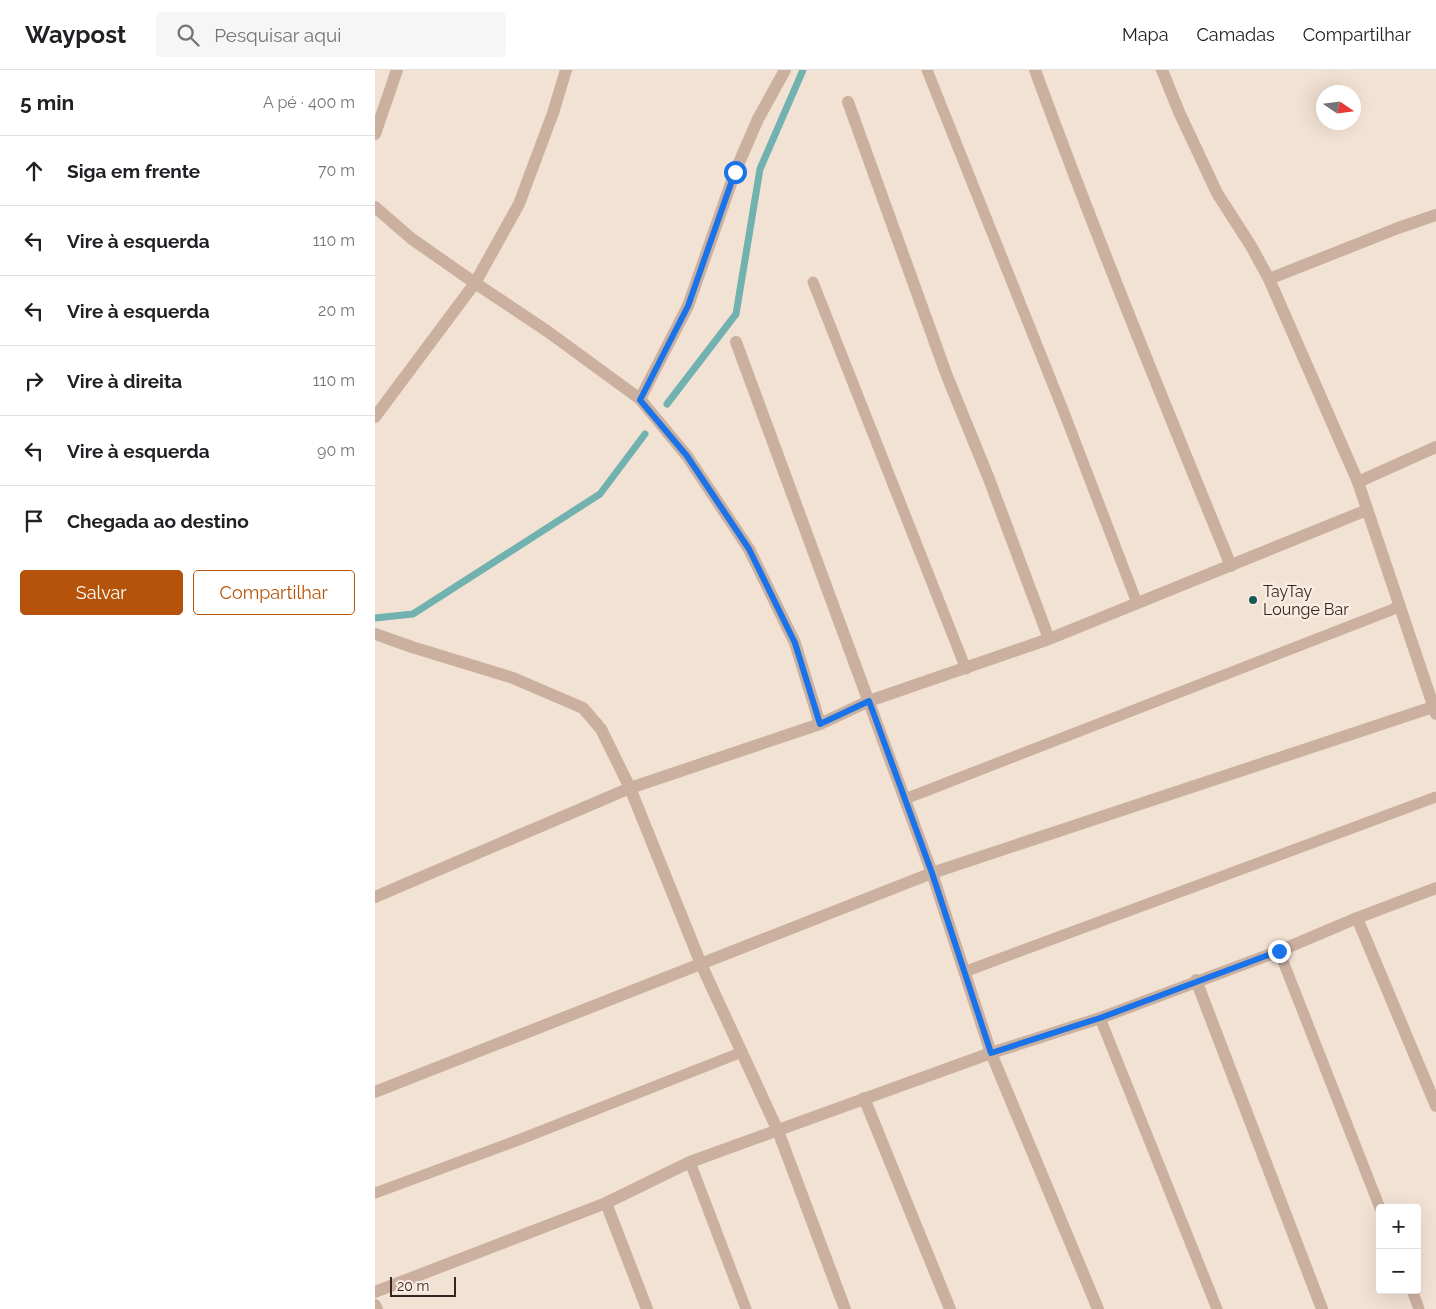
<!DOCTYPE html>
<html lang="pt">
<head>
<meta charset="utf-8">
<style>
	:root { --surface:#fff; --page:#f6f6f6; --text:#202124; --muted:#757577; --line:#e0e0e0; --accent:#b45309 }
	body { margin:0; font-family:Raleway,sans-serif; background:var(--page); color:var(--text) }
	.controls { position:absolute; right:15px; bottom:15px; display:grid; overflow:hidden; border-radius:5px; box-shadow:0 5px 20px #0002 }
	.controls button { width:45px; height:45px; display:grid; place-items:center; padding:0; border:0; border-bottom:1px solid var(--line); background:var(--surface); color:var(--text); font:25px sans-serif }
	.compass { position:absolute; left:941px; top:15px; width:45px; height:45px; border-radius:50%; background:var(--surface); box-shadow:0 5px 20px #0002; rotate:103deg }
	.scale { position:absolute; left:15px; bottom:12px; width:66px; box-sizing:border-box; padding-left:5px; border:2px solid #342723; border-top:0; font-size:14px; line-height:18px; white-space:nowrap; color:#342723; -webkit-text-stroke:4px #faece0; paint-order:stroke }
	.stop { position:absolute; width:15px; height:15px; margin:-11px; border:4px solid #1a73e8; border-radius:50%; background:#fff }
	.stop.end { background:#1a73e8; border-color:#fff; box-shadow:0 1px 5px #0008 }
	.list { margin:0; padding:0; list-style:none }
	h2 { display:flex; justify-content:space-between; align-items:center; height:65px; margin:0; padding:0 20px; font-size:21px }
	h2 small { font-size:16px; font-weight:400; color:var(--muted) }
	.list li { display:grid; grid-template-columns:32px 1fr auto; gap:15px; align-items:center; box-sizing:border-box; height:70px; padding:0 20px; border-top:1px solid var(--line) }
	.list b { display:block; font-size:19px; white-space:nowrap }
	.list em { font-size:16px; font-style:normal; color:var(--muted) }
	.actions { display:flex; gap:10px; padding:15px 20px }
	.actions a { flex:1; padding:11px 0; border:1px solid var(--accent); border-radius:5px; text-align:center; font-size:18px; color:var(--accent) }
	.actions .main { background:var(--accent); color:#fff }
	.icon { flex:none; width:28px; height:28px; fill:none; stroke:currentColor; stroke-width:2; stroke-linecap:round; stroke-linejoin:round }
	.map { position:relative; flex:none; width:1061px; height:1239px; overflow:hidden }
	header { display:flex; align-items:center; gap:30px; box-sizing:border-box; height:70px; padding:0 25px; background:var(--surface); border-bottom:1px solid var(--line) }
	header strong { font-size:24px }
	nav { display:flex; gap:28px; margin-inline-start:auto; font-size:18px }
	.search { width:350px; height:45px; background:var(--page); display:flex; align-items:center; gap:12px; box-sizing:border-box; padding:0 18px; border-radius:5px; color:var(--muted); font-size:19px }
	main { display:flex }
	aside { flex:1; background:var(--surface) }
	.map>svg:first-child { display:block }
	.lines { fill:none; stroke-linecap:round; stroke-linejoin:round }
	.stream { stroke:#71b1af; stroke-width:7 }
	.lane { stroke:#cbb09f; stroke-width:11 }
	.street { stroke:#cbb09f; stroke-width:12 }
	.route { stroke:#1a73e8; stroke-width:6 }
	.poi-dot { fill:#165857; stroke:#faece0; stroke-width:2 }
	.labels { text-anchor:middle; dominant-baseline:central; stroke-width:5; stroke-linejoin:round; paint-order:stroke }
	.poi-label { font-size:16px; fill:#342723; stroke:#faece0; text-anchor:start }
</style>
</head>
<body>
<header>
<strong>Waypost</strong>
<div class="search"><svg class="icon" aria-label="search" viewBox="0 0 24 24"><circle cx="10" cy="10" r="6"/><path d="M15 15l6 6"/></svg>Pesquisar aqui</div>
<nav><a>Mapa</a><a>Camadas</a><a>Compartilhar</a></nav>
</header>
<main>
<aside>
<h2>5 min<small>A pé · 400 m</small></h2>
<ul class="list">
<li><svg class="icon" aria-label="ahead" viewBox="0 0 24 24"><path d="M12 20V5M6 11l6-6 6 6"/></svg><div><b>Siga em frente</b></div><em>70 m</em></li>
<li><svg class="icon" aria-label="left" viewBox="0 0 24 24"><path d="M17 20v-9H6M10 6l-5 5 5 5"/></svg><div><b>Vire à esquerda</b></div><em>110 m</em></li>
<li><svg class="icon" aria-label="left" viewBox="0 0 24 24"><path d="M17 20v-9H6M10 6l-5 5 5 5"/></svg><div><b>Vire à esquerda</b></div><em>20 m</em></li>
<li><svg class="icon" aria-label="right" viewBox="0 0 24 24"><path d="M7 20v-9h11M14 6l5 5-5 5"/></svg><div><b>Vire à direita</b></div><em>110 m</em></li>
<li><svg class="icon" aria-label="left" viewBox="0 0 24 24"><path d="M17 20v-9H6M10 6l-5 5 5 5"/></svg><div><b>Vire à esquerda</b></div><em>90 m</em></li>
<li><svg class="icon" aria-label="arrive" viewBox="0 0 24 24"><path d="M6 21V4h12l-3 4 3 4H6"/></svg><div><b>Chegada ao destino</b></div></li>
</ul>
<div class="actions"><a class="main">Salvar</a><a>Compartilhar</a></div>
</aside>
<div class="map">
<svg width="1061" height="1239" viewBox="0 0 1061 1239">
	<rect width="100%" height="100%" fill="#f2e2d4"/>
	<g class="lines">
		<g class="stream">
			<polyline points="292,334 361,244 385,99 428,0"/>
			<polyline points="0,548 38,544 225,424 270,364"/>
		</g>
		<g class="lane">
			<polyline points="552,0 690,345 762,533"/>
			<polyline points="438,212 591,599"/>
			<polyline points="530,729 1024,537"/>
			<polyline points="904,881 1005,1138"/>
			<polyline points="589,902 1061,727"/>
			<polyline points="725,948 842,1239"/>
			<polyline points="315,1092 371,1239"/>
			<polyline points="0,1123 146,1069 367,982"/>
			<polyline points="1037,1220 1044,1239"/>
		</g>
		<g class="street">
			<path d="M660,0C721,167 789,332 856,496"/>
			<polyline points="787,0 804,42 842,123 876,176 894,209 983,412 1061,644"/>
			<polyline points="473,32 572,306 614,409 674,569"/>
			<polyline points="0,64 22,0"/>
			<polyline points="0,137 37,169 100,213 172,261 265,329 312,386 374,479 420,573 445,654"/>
			<polyline points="894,209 1023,158 1061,145"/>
			<polyline points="361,272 557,803 616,983 723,1239"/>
			<polyline points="265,329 313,236 360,102 383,49 410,0"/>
			<polyline points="0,347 100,213 144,134 178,43 191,0"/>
			<polyline points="983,412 1061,377"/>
			<polyline points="0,564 37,577 138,608 208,638 226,659 255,718 326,894 403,1061 470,1239"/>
			<polyline points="0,827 255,718 445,654 494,631 674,569 992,440"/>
			<polyline points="982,848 1061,1036"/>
			<polyline points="821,910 947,1239"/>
			<polyline points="0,1022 557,803 1058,637"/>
			<polyline points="489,1028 575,1239"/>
			<polyline points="231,1133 272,1239"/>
			<polyline points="0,1222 231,1133 315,1092 616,983 725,948 904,881 982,848 1061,818"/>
			<polyline points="0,1235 2,1239"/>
		</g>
	</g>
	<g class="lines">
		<polyline class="route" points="360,102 313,236 265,330 312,386 374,479 420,573 445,654 494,631 557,803 616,983 725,948 904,881"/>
	</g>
	<circle class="poi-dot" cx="878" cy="530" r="5"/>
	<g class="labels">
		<g class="poi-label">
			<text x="888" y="521">TayTay<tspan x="888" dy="18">Lounge Bar</tspan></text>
		</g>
	</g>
</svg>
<div class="controls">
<button>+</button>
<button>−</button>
</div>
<svg class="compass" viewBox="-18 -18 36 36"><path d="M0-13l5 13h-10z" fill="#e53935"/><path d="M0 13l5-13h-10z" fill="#757577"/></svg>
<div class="scale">20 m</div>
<div class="stop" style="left:360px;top:102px"></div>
<div class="stop end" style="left:904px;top:881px"></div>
</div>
</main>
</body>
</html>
